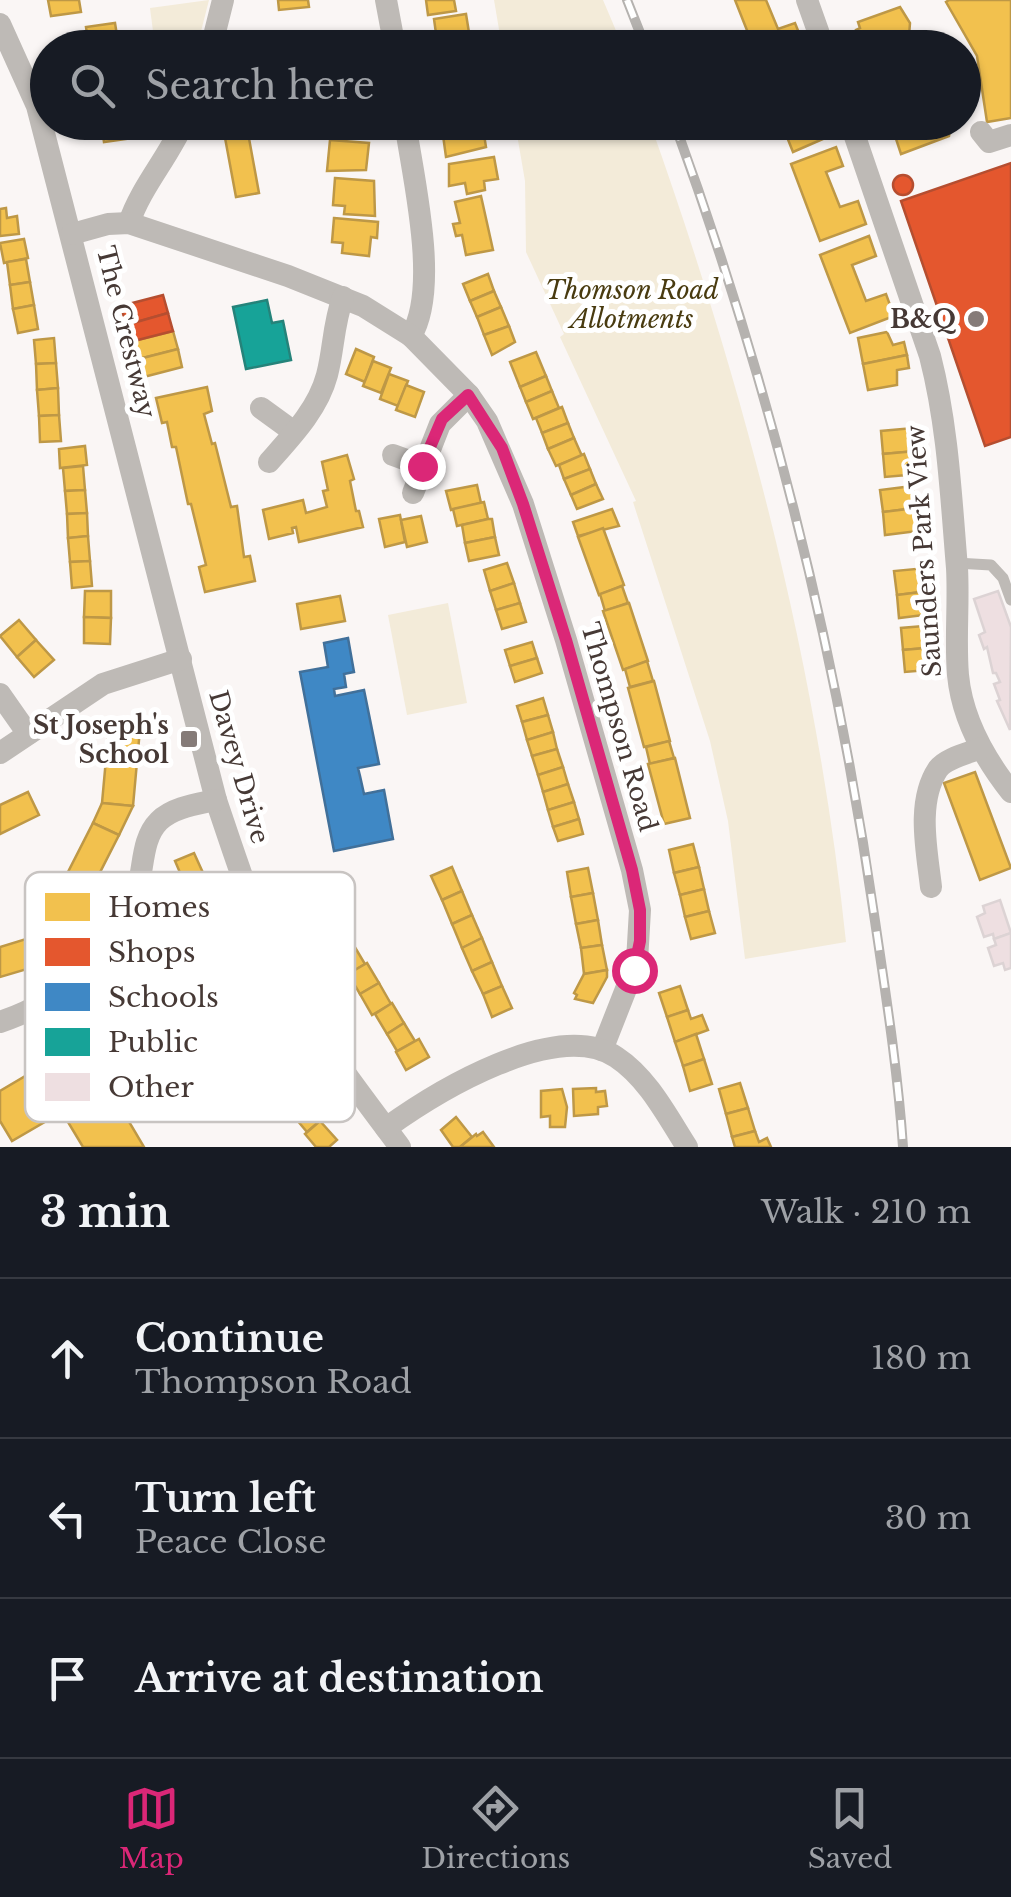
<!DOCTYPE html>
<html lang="en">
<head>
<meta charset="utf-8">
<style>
	:root { --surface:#171b24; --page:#20242c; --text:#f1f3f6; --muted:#9ea1a6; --line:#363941; --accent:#db2777 }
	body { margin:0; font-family:"Libre Baskerville",serif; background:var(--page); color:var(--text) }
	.stop { position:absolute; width:30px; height:30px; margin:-22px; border:8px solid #db2777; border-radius:50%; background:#fff }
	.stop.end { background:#db2777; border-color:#fff; box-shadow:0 2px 10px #0008 }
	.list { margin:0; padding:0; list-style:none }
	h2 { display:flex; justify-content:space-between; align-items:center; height:130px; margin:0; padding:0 40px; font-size:42px }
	h2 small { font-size:32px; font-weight:400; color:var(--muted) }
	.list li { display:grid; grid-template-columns:65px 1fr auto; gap:30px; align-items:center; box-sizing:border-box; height:160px; padding:0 40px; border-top:2px solid var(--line) }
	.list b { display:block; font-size:38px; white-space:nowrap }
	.list p { margin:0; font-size:32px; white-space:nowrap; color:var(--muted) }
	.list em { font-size:32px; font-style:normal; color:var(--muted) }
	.icon { flex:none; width:55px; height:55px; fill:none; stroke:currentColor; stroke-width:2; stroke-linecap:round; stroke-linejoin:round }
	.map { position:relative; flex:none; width:1011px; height:1147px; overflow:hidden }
	.search { position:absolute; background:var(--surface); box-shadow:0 2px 8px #0004; left:30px; right:30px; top:30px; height:110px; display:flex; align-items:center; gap:25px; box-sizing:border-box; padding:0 35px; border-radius:55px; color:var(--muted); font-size:38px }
	.sheet { height:610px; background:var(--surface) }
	nav { display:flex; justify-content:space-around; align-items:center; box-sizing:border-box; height:140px; border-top:2px solid var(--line); background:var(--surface); font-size:28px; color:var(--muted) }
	nav a { display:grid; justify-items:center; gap:5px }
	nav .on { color:var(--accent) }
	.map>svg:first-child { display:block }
	.green { fill:#f3ebd9 }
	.homes { fill:#f2c14e; stroke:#be9846; stroke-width:2.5 }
	.shops { fill:#e4572e; stroke:#b54e30; stroke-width:2.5 }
	.schools { fill:#3f88c5; stroke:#41709a; stroke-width:2.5 }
	.public { fill:#17a398; stroke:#25837a; stroke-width:2.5 }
	.building { fill:#eedfe1; stroke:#dcd3d4; stroke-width:2.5 }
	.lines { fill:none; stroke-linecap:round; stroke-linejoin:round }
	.lane { stroke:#bebab6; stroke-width:11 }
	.street { stroke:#bebab6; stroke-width:22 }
	.rail-casing { stroke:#b5b2af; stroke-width:10 }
	.rail { stroke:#fff; stroke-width:6; stroke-dasharray:19; stroke-linecap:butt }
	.route { stroke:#db2777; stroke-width:12 }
	.poi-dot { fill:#857b78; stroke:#fff; stroke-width:4 }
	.labels { text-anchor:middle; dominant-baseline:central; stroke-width:10; stroke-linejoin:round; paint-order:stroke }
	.park-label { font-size:25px; font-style:italic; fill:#493b10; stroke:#fff }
	.poi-label { font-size:25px; font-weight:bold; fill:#463935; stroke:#fff; text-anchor:end }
	.street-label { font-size:25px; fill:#463935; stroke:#fff }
	.key { fill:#fff; stroke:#c8c4c2; stroke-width:2.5 }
	.key-label { font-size:28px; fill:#463935 }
</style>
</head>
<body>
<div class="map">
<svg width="1011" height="1147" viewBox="0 0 1011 1147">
	<rect width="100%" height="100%" fill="#faf6f5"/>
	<g class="green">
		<polygon points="209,0 197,47 155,47 150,8"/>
		<polygon points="494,0 603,0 623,47 502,47"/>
		<path d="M515,123H650C744,387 817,663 846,942L745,959L728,821L710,741L633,502L636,501L560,337L564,334L526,252L525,181Z"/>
		<polygon points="448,603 467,703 407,715 388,615"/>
	</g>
	<g class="homes">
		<polygon points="48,0 79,0 81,12 51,16"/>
		<polygon points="278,0 308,0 309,7 279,10"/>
		<polygon points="426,0 454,0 456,11 428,15"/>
		<polygon points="735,0 766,0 778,29 795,23 803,43 793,48 754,48"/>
		<polygon points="949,0 1011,0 1011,118 987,122 977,56 946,2"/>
		<polygon points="900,7 910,23 909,36 917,48 864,48 864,38 859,40 856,30 860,28 858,22"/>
		<polygon points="466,14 471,45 438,48 434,19"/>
		<polygon points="115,23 119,48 89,48 86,27"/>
		<polygon points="273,36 276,48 247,48 246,41"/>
		<polygon points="101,122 131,122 133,138 104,142"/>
		<polygon points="246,122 259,193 236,197 223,127"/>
		<polygon points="471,122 482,122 486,147 446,157 442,128"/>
		<polygon points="781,122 827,122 832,135 793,152"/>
		<polygon points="890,122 950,122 951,123 949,136 901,154 896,139 900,137 899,132 893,133"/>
		<polygon points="330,140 369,143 366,170 327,171"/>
		<polygon points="836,147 843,166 826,172 840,207 858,201 866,224 820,241 791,164"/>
		<polygon points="494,157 498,179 484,181 485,190 467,194 465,183 449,186 449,164"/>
		<polygon points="335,178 374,181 375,216 344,214 345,206 333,205"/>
		<polygon points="481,196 493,250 466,255 462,235 456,236 453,224 460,223 455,202"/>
		<polygon points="6,208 7,218 17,216 19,234 0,236 0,209"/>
		<polygon points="334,218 378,222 377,238 371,237 369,256 342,253 343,243 332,242"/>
		<polygon points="869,236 876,256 852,265 866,301 886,294 894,316 850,333 820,255"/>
		<polygon points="24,239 28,258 4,263 0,243"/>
		<polygon points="26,259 30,282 10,285 7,262"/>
		<polygon points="488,274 494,291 470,301 463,284"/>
		<polygon points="30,282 34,305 13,309 10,285"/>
		<polygon points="494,291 501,307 477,317 470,301"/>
		<polygon points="34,305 38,329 18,333 13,309"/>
		<polygon points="501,307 509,326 484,335 477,317"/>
		<polygon points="509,326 515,342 492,355 484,335"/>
		<polygon points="173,331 178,349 135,360 130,342"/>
		<polygon points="887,332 893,345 904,342 907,355 863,364 858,338"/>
		<polygon points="54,338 56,363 36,364 34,340"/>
		<polygon points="178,349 182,367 140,378 135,360"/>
		<polygon points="356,349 374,357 365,382 346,374"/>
		<polygon points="536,352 546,376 520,387 510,362"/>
		<polygon points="907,355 909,368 897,370 897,385 868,390 863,364"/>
		<polygon points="373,361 391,368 381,393 363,386"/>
		<polygon points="56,363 58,388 37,390 36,364"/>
		<polygon points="389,374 408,381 398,406 380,399"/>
		<polygon points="546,376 552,391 526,402 520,387"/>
		<polygon points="406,385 424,392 415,417 396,410"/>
		<polygon points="207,387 212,411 204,414 212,444 215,443 231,507 237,506 244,557 250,556 255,581 205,592 199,567 206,565 191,504 188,504 176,447 172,447 167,422 162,423 156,398"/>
		<polygon points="58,388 59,415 39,416 37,390"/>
		<polygon points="552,391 559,408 533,419 526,402"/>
		<polygon points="562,407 568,423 542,433 536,418"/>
		<polygon points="59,415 61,441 40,442 39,416"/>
		<polygon points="568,423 574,438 548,449 542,433"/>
		<polygon points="913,428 916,451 883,454 881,431"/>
		<polygon points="574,438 582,456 556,466 548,449"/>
		<polygon points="85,446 87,465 60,468 59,449"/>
		<polygon points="916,451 918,474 885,477 883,454"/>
		<polygon points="584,454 590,469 564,479 559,465"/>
		<polygon points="347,455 354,479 350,481 356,511 359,511 363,527 299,542 296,527 292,528 293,533 269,539 263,510 303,500 306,513 327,507 323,491 328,490 322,462"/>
		<polygon points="83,466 85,490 65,491 63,468"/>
		<polygon points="590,469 596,484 571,495 564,479"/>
		<polygon points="596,484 603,499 577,509 571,495"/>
		<polygon points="477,485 481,503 451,510 446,491"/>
		<polygon points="913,486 916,508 883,512 880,490"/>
		<polygon points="85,490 87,513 67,514 65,491"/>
		<polygon points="484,502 488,519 457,526 453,509"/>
		<polygon points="916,508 918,531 885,535 883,512"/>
		<polygon points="612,509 619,526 578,536 573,522"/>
		<polygon points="87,513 88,536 68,538 67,514"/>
		<polygon points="400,515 405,542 385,547 379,519"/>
		<polygon points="421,516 427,542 407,547 401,520"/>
		<polygon points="488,519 492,519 495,537 465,543 462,525"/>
		<polygon points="603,528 624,585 599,595 578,537"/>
		<polygon points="88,536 90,561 70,562 68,538"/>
		<polygon points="495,537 499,555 469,561 465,543"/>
		<polygon points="90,561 92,586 72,588 70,562"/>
		<polygon points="507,563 514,583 490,591 484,570"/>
		<polygon points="926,568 929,591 897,595 894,571"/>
		<polygon points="514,583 520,603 496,610 490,591"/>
		<polygon points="622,586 628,603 605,611 600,594"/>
		<polygon points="85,591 111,591 111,618 84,617"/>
		<polygon points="929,591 932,614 899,618 897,595"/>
		<polygon points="340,596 345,621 301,629 297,604"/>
		<polygon points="520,603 526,622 502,629 496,610"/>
		<polygon points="629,603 648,661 623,670 603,611"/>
		<polygon points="84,617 111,618 110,644 84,643"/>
		<polygon points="19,620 36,640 17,657 0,636"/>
		<polygon points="935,625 937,647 903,650 901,628"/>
		<polygon points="36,640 54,660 34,677 17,657"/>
		<polygon points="532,642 537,658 510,666 505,650"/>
		<polygon points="937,647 939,669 905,672 903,650"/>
		<polygon points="537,658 542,673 515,682 510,666"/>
		<polygon points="647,661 653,681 630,687 625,669"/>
		<polygon points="654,681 670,741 644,747 628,688"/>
		<polygon points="543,698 548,715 522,722 517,706"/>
		<polygon points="548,715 553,732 527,740 522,722"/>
		<polygon points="109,726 140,729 133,806 102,803"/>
		<polygon points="553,732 557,749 532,756 527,740"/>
		<polygon points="669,741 674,758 650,764 646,747"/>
		<polygon points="557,749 563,767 538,775 532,756"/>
		<polygon points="675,758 690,818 664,824 648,764"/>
		<polygon points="563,767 568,784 543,792 538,775"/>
		<polygon points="975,772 1011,868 980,880 944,783"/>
		<polygon points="568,784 574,802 548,810 543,792"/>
		<polygon points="28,792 39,815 0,834 0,805"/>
		<polygon points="574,802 579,819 553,827 548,810"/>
		<polygon points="102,803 133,806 119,835 93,823"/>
		<polygon points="579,819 583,834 558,841 553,827"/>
		<polygon points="93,823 119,835 93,886 67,874"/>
		<polygon points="693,844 699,867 674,873 669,850"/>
		<polygon points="194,853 204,875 184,882 175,861"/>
		<polygon points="452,867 462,891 442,900 431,876"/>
		<polygon points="699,867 704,889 680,895 674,873"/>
		<polygon points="588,868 593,893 571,897 567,872"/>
		<polygon points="704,889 709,911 685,917 680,895"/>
		<polygon points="462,891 472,915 452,924 442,900"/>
		<polygon points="593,893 598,920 576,924 571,897"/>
		<polygon points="709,911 715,933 691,939 685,917"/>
		<polygon points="472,915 482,938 462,948 452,924"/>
		<polygon points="598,920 602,945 581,948 576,924"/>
		<polygon points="482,938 492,962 472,971 462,948"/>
		<polygon points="26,939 34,967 0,977 0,947"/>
		<polygon points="353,944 365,964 346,976 334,954"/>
		<polygon points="602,945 607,970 584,974 581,948"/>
		<polygon points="492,962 502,986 483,994 472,971"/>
		<polygon points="367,963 379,983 360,994 348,974"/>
		<polygon points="607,970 607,977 593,1003 575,999 577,995 574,993 584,974"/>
		<polygon points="379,983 391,1004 372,1015 360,994"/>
		<polygon points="502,986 512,1008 492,1017 483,994"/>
		<polygon points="680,986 688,1010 667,1017 659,993"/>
		<polygon points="392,1003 404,1023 387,1034 375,1014"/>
		<polygon points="137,1010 164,1055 109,1088 144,1147 83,1147 62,1112 12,1141 0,1121 0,1091"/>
		<polygon points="688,1010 691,1019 702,1015 708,1030 675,1042 667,1017"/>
		<polygon points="404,1023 415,1041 397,1051 387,1034"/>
		<polygon points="696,1034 704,1059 683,1066 675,1042"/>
		<polygon points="419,1039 429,1057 406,1070 396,1052"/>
		<polygon points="704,1059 712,1084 690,1091 683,1066"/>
		<polygon points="740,1083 748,1108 726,1114 719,1089"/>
		<polygon points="596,1088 596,1092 605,1091 607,1106 598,1107 598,1114 574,1116 573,1089"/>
		<polygon points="562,1089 567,1107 565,1127 550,1127 550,1116 541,1117 541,1091"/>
		<polygon points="307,1100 322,1119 307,1132 291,1113"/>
		<polygon points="748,1108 755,1131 732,1137 726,1114"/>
		<polygon points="456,1117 472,1137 460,1147 453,1147 441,1130"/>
		<polygon points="320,1121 337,1140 329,1147 316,1147 305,1134"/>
		<polygon points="755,1131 759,1142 767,1138 771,1147 735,1147 732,1137"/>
		<polygon points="483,1132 494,1147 460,1147 476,1134 477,1136"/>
	</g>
	<g class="shops">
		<polygon points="1011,163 1011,437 985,446 901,201"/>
		<circle cx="903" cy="185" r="10"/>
		<polygon points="163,295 168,313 126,325 121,306"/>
		<polygon points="168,313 173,331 130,342 126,325"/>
	</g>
	<polygon class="schools" points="348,638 354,672 344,674 346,687 334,689 335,696 364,690 379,764 358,768 360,776 364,794 384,790 393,839 334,851 300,672 328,667 324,643"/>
	<polygon class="public" points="267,300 272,323 283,321 291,360 246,369 233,307"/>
	<g class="building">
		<polygon points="998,591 1011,627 1010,730 997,701 1000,700 994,684 1000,682 996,673 993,673 987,647 984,649 979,635 985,632 974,599"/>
		<polygon points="1000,900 1011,933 994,939 993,934 984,937 977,917 985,913 983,906"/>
		<polygon points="1011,933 1011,968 1005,970 1003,963 994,966 988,948 996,945 994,939"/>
	</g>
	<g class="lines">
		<polyline class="lane" points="956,563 991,565 1003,578 1011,600"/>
		<g class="street">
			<polyline points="386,0 395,48"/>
			<polyline points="807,0 824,48"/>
			<path d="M0,24L37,106L216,800C239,868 261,939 297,1001C328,1052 364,1099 400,1147"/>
			<polyline points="211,48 223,0"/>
			<path d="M405,122C413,178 440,288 411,336"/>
			<path d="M850,122L930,356C948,426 951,497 957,568C959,604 955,640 958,675C962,718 985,759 1011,792"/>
			<polyline points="981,132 989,142 1011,135"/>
			<path d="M129,223C141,187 168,158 184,122"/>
			<polyline points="72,234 108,224 129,223 288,276 363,306 411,336 469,395 487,421 523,504 566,640 632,870 640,910 637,961 602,1050"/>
			<polyline points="261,408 294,432"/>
			<polyline points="393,455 423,466"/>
			<path d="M269,462C292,436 318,409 327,375C334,348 333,325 343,297"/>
			<polyline points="413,493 440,424 469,395"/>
			<polyline points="0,694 28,734"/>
			<polyline points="0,753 103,684 181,659"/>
			<path d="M931,887C927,851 916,802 938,769C946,758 969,753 981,748"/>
			<path d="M0,1022C63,1001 119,952 138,887C144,865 142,838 159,821C173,807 198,804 216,800"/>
			<path d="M386,1128C436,1092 556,1018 616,1057C648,1078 667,1116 687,1147"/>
		</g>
		<g class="rail-casing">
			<g id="rail">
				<polyline points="627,0 646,48"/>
				<path d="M674,122C769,381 836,649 875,921C886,996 898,1072 903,1147"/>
			</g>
		</g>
		<use href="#rail" class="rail"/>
	</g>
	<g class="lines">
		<polyline class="route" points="422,466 442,419 468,395 502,448 523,504 566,640 632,870 640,910 640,941 634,970"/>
	</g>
	<g class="poi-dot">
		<circle cx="976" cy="319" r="10"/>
		<rect x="179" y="729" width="20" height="20" rx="5"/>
	</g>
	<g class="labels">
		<g class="park-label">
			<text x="632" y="290">Thomson Road<tspan x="632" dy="29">Allotments</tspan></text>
		</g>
		<g class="poi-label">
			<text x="956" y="319">B&amp;Q</text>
			<text x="169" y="725">St Joseph's<tspan x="169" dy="29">School</tspan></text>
		</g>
		<g class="street-label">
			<text transform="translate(126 332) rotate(76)">The Crestway</text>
			<text transform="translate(924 551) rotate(-94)">Saunders Park View</text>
			<text transform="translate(619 727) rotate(74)">Thompson Road</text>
			<text transform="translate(239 767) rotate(74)">Davey Drive</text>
		</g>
	</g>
	<rect x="25" y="872" width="330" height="250" rx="15" class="key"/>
	<rect x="45" y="893" width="45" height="28" fill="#f2c14e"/>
	<rect x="45" y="938" width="45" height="28" fill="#e4572e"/>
	<rect x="45" y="983" width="45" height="28" fill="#3f88c5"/>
	<rect x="45" y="1028" width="45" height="28" fill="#17a398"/>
	<rect x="45" y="1073" width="45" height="28" fill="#eedfe1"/>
	<g class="key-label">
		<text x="108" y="917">Homes</text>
		<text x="108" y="962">Shops</text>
		<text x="108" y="1007">Schools</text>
		<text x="108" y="1052">Public</text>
		<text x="108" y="1097">Other</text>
	</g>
</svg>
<div class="stop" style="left:634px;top:970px"></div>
<div class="stop end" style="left:422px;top:466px"></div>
<div class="search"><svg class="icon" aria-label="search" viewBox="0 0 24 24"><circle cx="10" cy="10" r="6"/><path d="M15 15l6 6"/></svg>Search here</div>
</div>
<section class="sheet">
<h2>3 min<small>Walk · 210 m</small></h2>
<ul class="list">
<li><svg class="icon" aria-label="ahead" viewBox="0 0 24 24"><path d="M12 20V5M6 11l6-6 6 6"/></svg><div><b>Continue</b><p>Thompson Road</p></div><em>180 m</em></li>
<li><svg class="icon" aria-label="left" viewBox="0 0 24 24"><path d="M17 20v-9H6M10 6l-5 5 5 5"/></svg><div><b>Turn left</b><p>Peace Close</p></div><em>30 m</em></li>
<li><svg class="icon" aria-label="arrive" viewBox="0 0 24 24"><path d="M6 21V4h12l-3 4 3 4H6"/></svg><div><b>Arrive at destination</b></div></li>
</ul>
</section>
<nav>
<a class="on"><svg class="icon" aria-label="map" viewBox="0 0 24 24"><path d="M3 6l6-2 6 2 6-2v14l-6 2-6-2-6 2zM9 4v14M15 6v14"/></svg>Map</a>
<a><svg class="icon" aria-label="directions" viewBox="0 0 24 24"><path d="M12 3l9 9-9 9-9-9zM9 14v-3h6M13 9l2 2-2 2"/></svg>Directions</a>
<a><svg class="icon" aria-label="saved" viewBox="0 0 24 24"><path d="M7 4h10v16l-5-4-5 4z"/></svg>Saved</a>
</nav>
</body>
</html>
